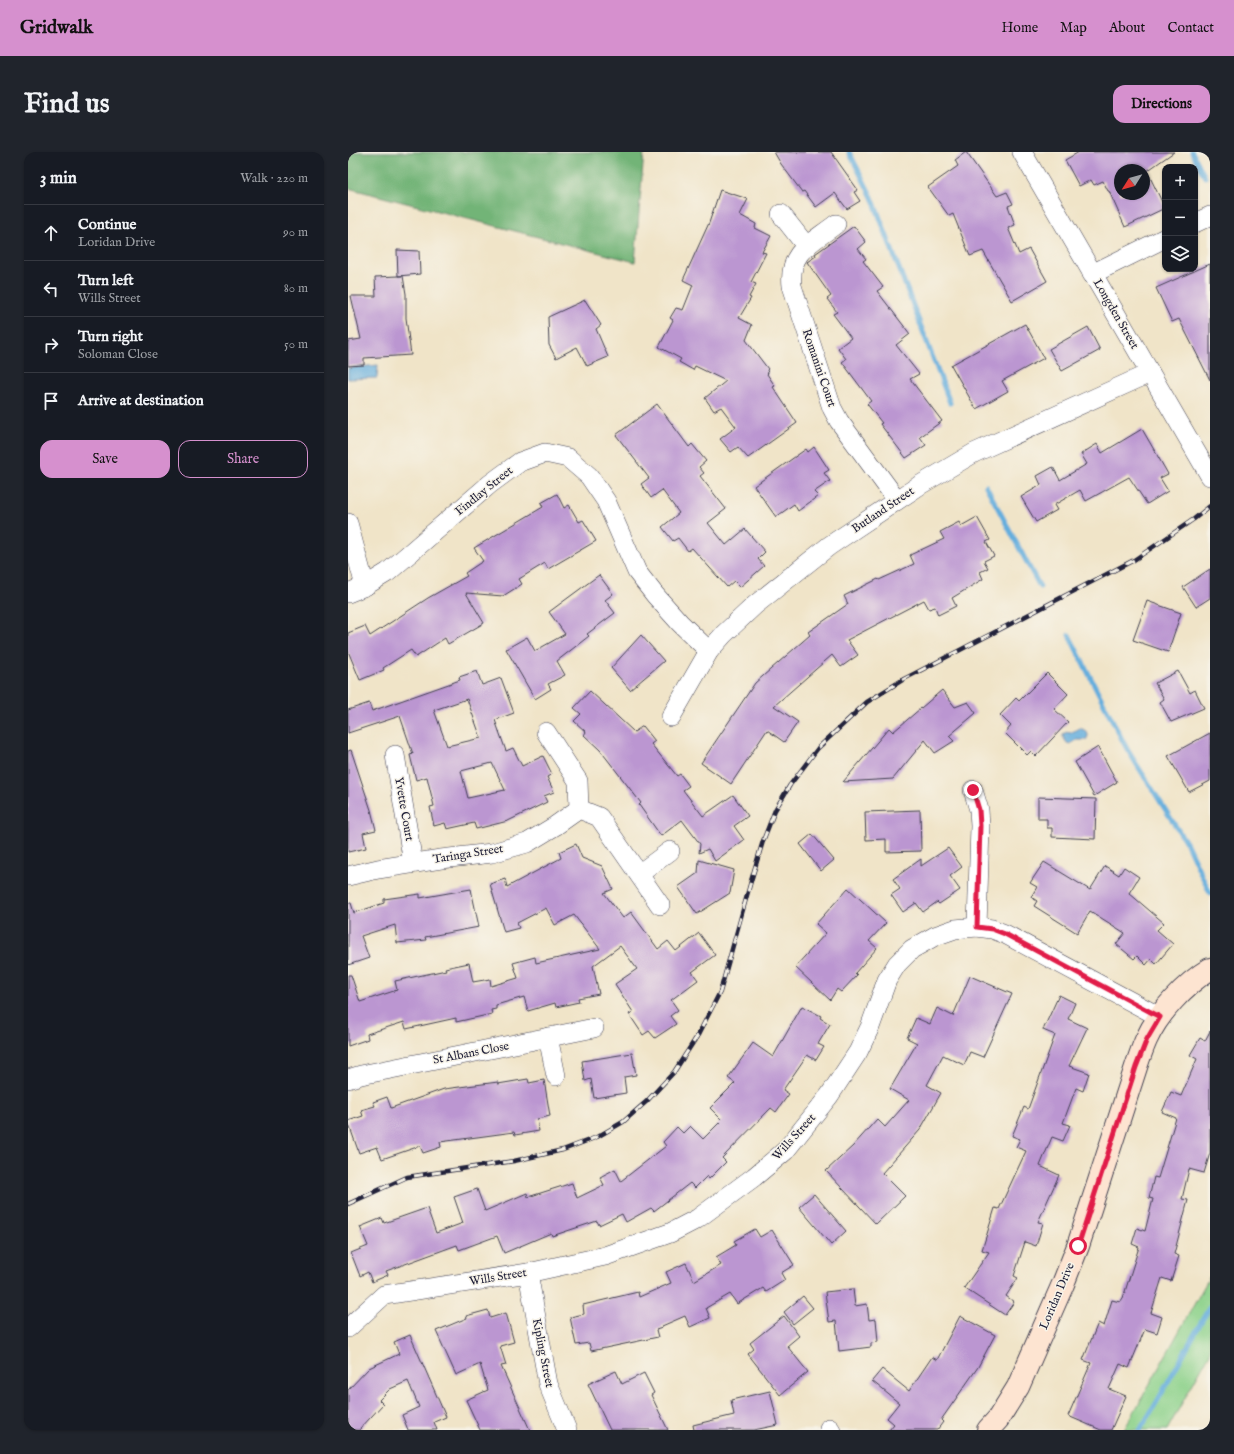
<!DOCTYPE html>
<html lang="en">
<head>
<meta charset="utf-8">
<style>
	:root { --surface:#171b24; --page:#20242c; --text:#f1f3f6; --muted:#9ea1a6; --line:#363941; --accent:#d690ce }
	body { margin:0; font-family:"IM FELL English",serif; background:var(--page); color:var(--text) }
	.controls { position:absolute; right:12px; top:12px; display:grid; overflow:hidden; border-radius:8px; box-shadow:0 1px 3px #0004 }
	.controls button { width:36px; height:36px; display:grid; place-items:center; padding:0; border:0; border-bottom:1px solid var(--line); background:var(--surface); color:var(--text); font:20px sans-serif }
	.compass { position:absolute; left:766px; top:12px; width:36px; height:36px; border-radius:50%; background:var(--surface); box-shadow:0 1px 3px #0004; rotate:233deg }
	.stop { position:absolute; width:12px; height:12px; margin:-9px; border:3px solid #e11d48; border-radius:50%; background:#fff }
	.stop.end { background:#e11d48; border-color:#fff; box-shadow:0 1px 4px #0008 }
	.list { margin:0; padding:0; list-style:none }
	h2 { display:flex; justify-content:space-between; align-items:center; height:52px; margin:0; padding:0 16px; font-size:17px }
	h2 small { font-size:13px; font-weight:400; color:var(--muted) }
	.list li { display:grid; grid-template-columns:26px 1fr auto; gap:12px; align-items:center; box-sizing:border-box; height:56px; padding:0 16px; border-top:1px solid var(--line) }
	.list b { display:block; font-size:15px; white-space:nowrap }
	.list p { margin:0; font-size:13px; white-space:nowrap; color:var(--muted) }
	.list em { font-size:13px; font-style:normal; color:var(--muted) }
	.actions { display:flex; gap:8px; padding:12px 16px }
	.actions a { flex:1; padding:9px 0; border:1px solid var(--accent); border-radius:12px; text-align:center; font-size:14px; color:var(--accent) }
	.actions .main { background:var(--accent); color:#111 }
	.icon { flex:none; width:22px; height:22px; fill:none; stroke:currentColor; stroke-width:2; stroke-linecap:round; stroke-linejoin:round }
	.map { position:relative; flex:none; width:862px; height:1278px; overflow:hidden; border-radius:12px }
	header { display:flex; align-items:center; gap:24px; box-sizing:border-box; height:56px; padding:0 20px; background:var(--accent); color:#111 }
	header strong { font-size:19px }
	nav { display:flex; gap:22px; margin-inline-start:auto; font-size:14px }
	.intro { display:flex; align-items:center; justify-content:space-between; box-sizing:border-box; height:96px; padding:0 24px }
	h1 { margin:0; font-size:28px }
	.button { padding:10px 18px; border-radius:12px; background:var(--accent); color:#111; font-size:14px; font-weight:700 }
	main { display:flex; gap:24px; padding:0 24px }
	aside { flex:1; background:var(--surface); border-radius:12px; box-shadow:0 1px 3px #0004 }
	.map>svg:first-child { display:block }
	.green { fill:#8dd28b; stroke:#587a63 }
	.forest { fill:#72b477; stroke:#4a6b59 }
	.water { fill:#65aedd; stroke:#44688c }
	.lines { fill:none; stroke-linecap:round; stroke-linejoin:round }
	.stream { stroke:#65aedd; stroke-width:5 }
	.building { fill:#bb96d1; fill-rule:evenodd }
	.street-casing { stroke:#413f50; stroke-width:20 }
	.secondary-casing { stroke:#413f50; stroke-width:24 }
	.street { stroke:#fff; stroke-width:19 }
	.secondary { stroke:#fde4d1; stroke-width:22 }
	.rail-casing { stroke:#22223b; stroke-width:4.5 }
	.rail { stroke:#f7f3e8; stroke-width:3; stroke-dasharray:9; stroke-linecap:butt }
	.route { stroke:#e11d48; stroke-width:5 }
	.labels { text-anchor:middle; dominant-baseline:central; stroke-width:3; stroke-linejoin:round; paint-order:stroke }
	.street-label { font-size:12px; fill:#22223b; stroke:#f7f3e8 }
</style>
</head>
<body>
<header>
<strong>Gridwalk</strong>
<nav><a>Home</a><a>Map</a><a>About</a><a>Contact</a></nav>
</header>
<div class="intro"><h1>Find us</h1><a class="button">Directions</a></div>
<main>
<aside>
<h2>3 min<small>Walk · 220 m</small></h2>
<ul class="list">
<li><svg class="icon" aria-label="ahead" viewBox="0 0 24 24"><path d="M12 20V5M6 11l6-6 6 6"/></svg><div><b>Continue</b><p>Loridan Drive</p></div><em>90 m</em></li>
<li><svg class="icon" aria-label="left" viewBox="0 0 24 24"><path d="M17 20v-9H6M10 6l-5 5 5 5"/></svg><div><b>Turn left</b><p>Wills Street</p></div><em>80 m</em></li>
<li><svg class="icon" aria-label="right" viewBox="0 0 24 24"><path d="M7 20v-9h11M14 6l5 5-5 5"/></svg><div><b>Turn right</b><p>Soloman Close</p></div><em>50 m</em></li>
<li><svg class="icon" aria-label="arrive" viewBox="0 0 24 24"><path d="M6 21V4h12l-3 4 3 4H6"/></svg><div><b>Arrive at destination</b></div></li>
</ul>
<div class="actions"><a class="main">Save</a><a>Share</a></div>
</aside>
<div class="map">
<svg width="862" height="1278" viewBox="0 0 862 1278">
	<rect width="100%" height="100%" fill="#f7f3e8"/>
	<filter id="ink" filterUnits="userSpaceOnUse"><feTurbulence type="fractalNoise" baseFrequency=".025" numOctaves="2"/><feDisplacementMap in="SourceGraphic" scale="8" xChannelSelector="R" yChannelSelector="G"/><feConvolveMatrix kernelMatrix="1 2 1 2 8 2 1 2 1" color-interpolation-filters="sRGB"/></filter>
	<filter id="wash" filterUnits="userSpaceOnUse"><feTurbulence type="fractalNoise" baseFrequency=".012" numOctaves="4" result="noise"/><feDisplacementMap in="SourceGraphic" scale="16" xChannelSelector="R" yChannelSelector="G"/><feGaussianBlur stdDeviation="0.9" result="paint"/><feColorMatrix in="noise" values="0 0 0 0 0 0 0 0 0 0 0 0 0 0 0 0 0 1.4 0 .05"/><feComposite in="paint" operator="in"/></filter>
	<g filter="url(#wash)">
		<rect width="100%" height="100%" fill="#f0e4c8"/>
		<polygon class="green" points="862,1124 862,1201 819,1278 776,1278"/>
		<polygon class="forest" points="0,0 296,0 287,110 0,36"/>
		<g class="water">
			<polygon points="30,213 29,226 0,227 0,216"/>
			<path d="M732,576C736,578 740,579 740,584L738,588H729L722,592L719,591L715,585V582L719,580L722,581Z"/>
		</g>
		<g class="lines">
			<g class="stream">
				<polyline points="501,0 524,45 602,251"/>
				<polyline points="844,0 857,25"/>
				<polyline points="638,334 692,435"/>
				<polyline points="721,483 779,597 839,692 862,741"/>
				<polyline points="792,1278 810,1248 862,1154"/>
			</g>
		</g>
		<g id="blocks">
			<g class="building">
				<polygon points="426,0 483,0 510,38 506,40 512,49 499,57 487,41 468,55 456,39 454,40 433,12"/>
				<polygon points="618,0 649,44 659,40 665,52 660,54 667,73 660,76 671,102 681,97 699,129 664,149 635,99 622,104 605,62 601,64 580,35 610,14 607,8"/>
				<path d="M731,0H826L799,19L817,56L777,75L761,39H760L755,29L746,33L743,28L731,34L717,8ZM772,18H796V42H772Z"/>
				<polygon points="372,38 400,47 392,63 408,72 407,76 423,84 414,100 418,101 403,130 408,132 401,145 403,146 391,166 404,173 398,188 420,217 419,218 420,221 419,222 427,234 425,235 449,271 400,306 390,295 383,300 372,287 388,275 373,255 366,259 357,246 378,229 347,214 345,218 331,210 333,207 311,195 325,168 322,166 328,156 335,158 345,133 335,128 361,71"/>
				<polygon points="506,74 518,90 510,97 518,107 515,109 535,135 529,139 562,182 548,193 571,222 562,227 594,269 572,285 578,293 558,306 532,272 534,271 519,252 523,249 494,210 498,207 490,196 503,186 485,162 489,160 479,147 483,144 459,110 468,104 467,102"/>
				<polygon points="49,98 71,99 72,122 50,124 55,124 58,142 58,166 63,203 16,206 16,213 0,214 0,189 13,187 3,144 28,144 27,125 50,124"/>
				<polygon points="862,112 862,228 831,167 824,170 808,136"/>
				<polygon points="237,148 253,173 248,177 260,205 239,214 229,195 208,206 201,193 200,165"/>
				<polygon points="677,172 696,206 654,229 660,239 628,257 603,213"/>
				<polygon points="740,175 752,198 714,219 701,197"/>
				<polygon points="309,252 341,295 344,292 358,309 351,315 356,321 352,324 378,357 360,371 378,393 397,377 417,400 410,407 416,414 392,435 386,429 379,435 344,396 340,399 330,386 325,389 314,375 331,361 314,338 303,346 293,332 301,326 268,283"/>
				<polygon points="794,277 820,322 812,326 820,339 799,352 781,325 738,349 732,338 706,353 709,358 688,370 673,345 693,333 689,324 705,315 712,328 739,312 733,302 749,292 754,301"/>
				<polygon points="466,295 481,318 476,321 482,329 466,340 470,344 450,359 446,352 428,365 406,334 458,297 460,300"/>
				<polygon points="209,342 216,356 221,353 231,370 235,368 248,389 200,417 197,411 171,427 174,432 155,444 118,441 136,471 100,492 97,486 68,505 63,498 35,516 36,518 12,528 0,499 0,481 17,474 22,484 80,446 119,424 117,421 135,409 126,396 195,355 193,351"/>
				<polygon points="629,365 642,388 638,390 646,404 636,409 640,416 632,420 635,427 604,446 608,454 590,463 587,455 581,457 576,448 499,488 510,503 493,515 484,503 426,554 450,570 436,590 419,578 383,632 353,611 407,531 462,483 460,480 500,452 496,444 530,427 531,428 566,412 562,403 596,387 592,380 611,370 613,374"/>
				<polygon points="862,417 862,446 848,455 835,435"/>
				<polygon points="251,423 265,442 257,448 267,461 239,482 241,484 209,509 217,523 200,532 203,537 187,547 158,497 179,485 187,499 217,482 201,460"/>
				<polygon points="799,449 833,461 820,500 785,488"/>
				<polygon points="293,483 316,509 282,538 263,516"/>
				<path d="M129,519L134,533L153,526L166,561L147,568L158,599L165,596L174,614L195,604L204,622L199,625L206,640L196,644L199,650L160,669L128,677L126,671L99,677L97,671L86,674L82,655L86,654L79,625L68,628L62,603L65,602L52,564L0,581V558L21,551L24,559L112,528L111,525ZM119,547L133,586L99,594L86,558ZM144,611L157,638L120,646L113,619Z"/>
				<polygon points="830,519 842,541 847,538 856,556 823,570 812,550 816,547 807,531"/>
				<polygon points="699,521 720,542 706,557 720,570 688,604 683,599 679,603 657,581 663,574 652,563 668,546 671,549"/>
				<polygon points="594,538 607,555 620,550 628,561 601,584 606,589 587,601 577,588 545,627 495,630 541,576 545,580"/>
				<polygon points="242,539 286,580 295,574 307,589 303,592 329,624 332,622 341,634 335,638 355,664 385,643 400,664 386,674 396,688 367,709 360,697 351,701 352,692 334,668 313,684 291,653 293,651 252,598 236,583 238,580 226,569 233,562 226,556"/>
				<polygon points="862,581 862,629 841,640 820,604"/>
				<polygon points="750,595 769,630 746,644 727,610"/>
				<polygon points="3,598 23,658 28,678 15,681 18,696 0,700 0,599"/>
				<polygon points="690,645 748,647 747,687 704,685 704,676 699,676 699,667 690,667"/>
				<polygon points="572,658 573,699 538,700 538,687 518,688 517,660"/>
				<polygon points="464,682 486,708 473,719 452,692"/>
				<polygon points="228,692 234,706 254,714 265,737 256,741 275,766 283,760 310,797 320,789 328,799 351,781 367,803 344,820 350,828 323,848 330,858 322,864 328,872 307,886 301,879 295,883 281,862 285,860 267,832 289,817 272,794 245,814 251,842 230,846 231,850 208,855 207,851 180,859 176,845 148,853 148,857 143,858 144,862 108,870 108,866 58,877 56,870 19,882 20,887 0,894 0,823 3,823 12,850 49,838 47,829 98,818 97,816 121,811 125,830 142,827 143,834 170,826 165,811 187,805 188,811 252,797 226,763 207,773 198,756 169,771 171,776 156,780 142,732 157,727 159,735 213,706 211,700"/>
				<polygon points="600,696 614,715 602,724 612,738 591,752 589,750 575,760 568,751 555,760 543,743 552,737 545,727 573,707 573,714"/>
				<polygon points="351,708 386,718 382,741 349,762 330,735 350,721"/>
				<polygon points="696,710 742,738 757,714 771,723 776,715 791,725 781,741 816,771 809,778 825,792 808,812 803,807 798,813 789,804 786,807 768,792 777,781 742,759 729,781 686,754 689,749 683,745 689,735 682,731"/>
				<polygon points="500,736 538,771 521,789 529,796 507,821 509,823 493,840 489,837 482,848 447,815 478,781 468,772"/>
				<polygon points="123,737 131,775 77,785 78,788 49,791 47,773 13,784 21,806 0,813 0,751 3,751 6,761 36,751 36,747 72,742 72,746"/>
				<polygon points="622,824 664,842 635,905 622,900 616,913 595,903 579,933 593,941 572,978 534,1021 557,1044 528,1072 478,1019 505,994 529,967 537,975 561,948 542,937 569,891 559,886 568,866 582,872 589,856 605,864"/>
				<polygon points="711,843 727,851 720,867 739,876 721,914 741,921 735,939 728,936 715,971 722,973 715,989 704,985 692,1014 711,1023 690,1070 695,1071 688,1094 677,1090 666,1124 670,1126 658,1144 666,1150 657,1163 616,1136 641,1100 634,1098 647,1056 651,1057 678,999 668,995 672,987 664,984 676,955 680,957 707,883 695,878"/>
				<polygon points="454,854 473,864 472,866 482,872 470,892 476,895 468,908 459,903 435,938 441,942 428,960 423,956 374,1006 378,1010 361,1027 359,1024 347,1036 342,1031 306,1059 303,1056 278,1070 274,1062 251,1073 249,1069 204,1084 203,1081 156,1101 149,1084 111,1098 109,1093 38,1119 40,1123 24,1130 20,1120 12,1124 3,1101 20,1094 12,1075 34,1066 36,1071 79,1056 88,1081 115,1071 106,1045 129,1037 137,1059 179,1041 180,1045 224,1031 229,1046 256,1033 252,1025 267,1017 273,1029 318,994 315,990 329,975 335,981 342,974 355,987 374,968 362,956 387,931 380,926 405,891 425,905"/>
				<polygon points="862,879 862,1001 856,1021 841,1017 834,1047 840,1048 826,1102 831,1104 823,1129 814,1126 803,1161 814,1165 809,1181 797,1177 781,1216 772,1212 761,1237 778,1244 763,1278 753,1278 720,1264 743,1211 735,1208 750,1171 756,1174 764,1148 772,1150 775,1146 791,1095 784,1092 789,1076 797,1079 805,1047 801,1046 806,1025 810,1026 828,966 814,960 823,940 833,944 849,907 842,903 852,886 857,889"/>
				<polygon points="284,901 288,923 276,925 278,941 246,946 243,927 237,929 234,909"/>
				<polygon points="180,927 181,931 196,928 202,964 189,967 191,979 167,983 166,980 92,990 93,995 75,1001 72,994 34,1007 29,995 11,1001 0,970 0,969 15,964 13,958 27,954 25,950 39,945 43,956 96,937 150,930 150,932"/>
				<polygon points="466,1042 498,1079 483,1093 451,1055"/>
				<polygon points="407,1077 412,1085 424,1078 446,1113 433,1121 437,1128 418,1140 415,1136 389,1152 382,1142 358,1156 362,1166 342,1175 337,1164 314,1174 314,1176 308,1178 310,1185 243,1199 241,1191 228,1193 222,1165 236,1162 235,1153 290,1140 291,1145 323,1131 318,1120 338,1111 346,1129 373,1113 368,1105 388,1093 386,1089"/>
				<polygon points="505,1137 507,1154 519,1152 521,1168 528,1167 530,1190 523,1191 523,1195 491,1199 488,1169 481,1170 477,1140"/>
				<polygon points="455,1144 465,1156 445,1172 436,1160"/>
				<polygon points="140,1158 142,1166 158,1161 166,1190 152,1194 158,1213 153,1214 182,1278 132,1278 118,1248 140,1238 132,1212 108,1223 88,1179 119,1166 118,1164"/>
				<polygon points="436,1164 451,1184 439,1194 460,1220 432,1243 400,1202 406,1197 402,1191"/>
				<polygon points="612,1164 647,1183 630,1215 593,1268 595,1270 589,1278 541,1278 546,1272 539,1266 551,1251 524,1229 534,1217 561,1239 584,1205 589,1208"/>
				<polygon points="62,1183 98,1265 86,1270 89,1278 60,1278 54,1263 71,1255 60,1229 42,1237 31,1248 35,1252 11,1278 0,1278 0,1238 21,1216 51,1202 46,1190"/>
				<polygon points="268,1219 274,1232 296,1221 306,1241 303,1243 320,1278 262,1278 240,1232"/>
				<polygon points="422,1239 430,1273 406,1278 346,1278 345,1273 386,1263 383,1248"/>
			</g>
		</g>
	</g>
	<g filter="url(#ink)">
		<use href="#blocks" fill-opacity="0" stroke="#413f50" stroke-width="1"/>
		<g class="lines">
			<g class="street-casing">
				<g id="street">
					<polyline points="674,0 862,324"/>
					<polyline points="433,62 459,95"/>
					<polyline points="847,71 862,64"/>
					<path d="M488,72C464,91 440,99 444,134L484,256L491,269L549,348"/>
					<polyline points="744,122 817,86"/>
					<polyline points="0,371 17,434"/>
					<polyline points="0,441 17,434 40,420 142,332 172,310 197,301 220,306 241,324 258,349 289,420 307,443 332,471 361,499"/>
					<polyline points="323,565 361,499 376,482 407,453 481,394 572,333 626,301 802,221"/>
					<polyline points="198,580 230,629 231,657"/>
					<polyline points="47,603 65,711"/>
					<polyline points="625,638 631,658 632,674 629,775"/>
					<polyline points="291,722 322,699"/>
					<polyline points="0,724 30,717 93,707 144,701 179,691 207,674 231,657 251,665 312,753"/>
					<polyline points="200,885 208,924"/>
					<polyline points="0,927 13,923 246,876"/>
					<polyline points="180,1121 200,1232 219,1278"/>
					<polyline points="0,1176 36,1143 180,1121 257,1104 322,1081 349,1067 406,1025 437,999 481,944 510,900 522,875 539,828 549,812 564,797 587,784 607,777 629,775 644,777 657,782 812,865"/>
					<polyline points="481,1276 483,1278"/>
				</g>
			</g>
			<g class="secondary-casing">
				<path id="secondary" d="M640,1278L650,1267L670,1235L715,1132L730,1094L788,915C791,906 794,897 798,888C810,861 837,832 862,817"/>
			</g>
			<use href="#street" class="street"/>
			<use href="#secondary" class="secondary"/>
			<g class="rail-casing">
				<polyline id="rail" points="0,1052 59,1025 166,1009 215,998 249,985 275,970 299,949 326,920 350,883 372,840 403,729 415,689 427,658 442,633 470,596 519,550 556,527 786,408 846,367 862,354"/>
			</g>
			<use href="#rail" class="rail"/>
		</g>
	</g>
	<g class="lines" filter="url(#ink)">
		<polyline class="route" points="625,638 631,658 632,674 629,775 644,777 657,782 812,865 799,887 788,915 730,1094"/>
	</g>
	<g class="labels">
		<g class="street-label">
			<text transform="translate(768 162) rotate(60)">Longden Street</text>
			<text transform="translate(471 216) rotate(71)">Romanini Court</text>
			<text transform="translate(136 339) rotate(-39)">Findlay Street</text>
			<text transform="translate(535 358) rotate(-34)">Butland Street</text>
			<text transform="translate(56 657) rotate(80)">Yvette Court</text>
			<text transform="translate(120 702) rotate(-9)">Taringa Street</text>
			<text transform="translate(123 901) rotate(-11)">St Albans Close</text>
			<text transform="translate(446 985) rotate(-48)">Wills Street</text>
			<text transform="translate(150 1125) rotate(-9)">Wills Street</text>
			<text transform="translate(709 1144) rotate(-67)">Loridan Drive</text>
			<text transform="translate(195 1201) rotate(79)">Kipling Street</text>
		</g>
	</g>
</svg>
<div class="controls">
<button>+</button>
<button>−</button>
<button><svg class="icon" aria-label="layers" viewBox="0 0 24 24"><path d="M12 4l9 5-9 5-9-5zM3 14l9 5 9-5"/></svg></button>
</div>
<svg class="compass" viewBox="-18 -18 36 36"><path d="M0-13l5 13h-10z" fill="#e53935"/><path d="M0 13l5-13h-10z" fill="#9ea1a6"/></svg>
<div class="stop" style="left:730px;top:1094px"></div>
<div class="stop end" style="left:625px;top:638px"></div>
</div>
</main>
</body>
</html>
